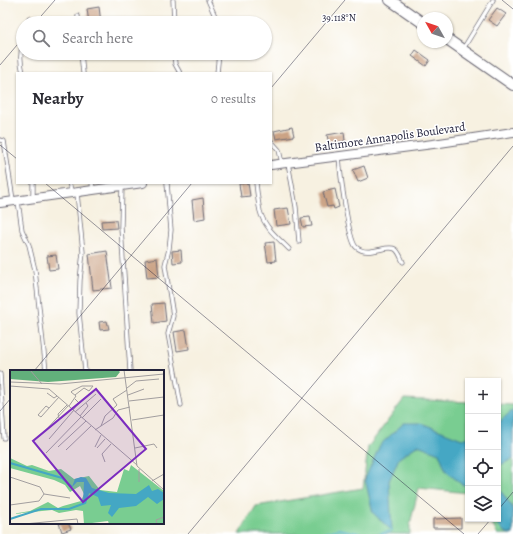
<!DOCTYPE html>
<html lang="en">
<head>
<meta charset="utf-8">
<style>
	:root { --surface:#fff; --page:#f2f2f3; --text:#2b2b33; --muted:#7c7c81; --line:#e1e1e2 }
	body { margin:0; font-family:Alegreya,serif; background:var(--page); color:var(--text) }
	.controls { position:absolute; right:12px; bottom:12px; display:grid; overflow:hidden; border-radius:0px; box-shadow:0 1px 3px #0004 }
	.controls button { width:36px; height:36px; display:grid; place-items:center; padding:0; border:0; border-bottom:1px solid var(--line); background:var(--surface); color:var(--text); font:20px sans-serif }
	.compass { position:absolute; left:417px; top:12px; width:36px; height:36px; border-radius:50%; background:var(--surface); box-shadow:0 1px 3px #0004; rotate:310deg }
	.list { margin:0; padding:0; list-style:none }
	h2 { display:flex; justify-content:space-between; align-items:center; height:52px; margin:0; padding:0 16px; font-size:17px }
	h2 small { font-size:13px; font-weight:400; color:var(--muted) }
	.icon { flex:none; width:22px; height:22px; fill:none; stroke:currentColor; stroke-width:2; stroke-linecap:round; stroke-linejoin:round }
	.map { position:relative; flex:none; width:513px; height:534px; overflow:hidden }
	.search { position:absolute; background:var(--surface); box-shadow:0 1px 3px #0004; left:16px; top:16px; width:256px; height:44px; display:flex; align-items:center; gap:10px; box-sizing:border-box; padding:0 14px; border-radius:22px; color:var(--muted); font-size:15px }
	.panel { position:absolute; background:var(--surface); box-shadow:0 1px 3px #0004; left:16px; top:72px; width:256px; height:112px; border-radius:0px }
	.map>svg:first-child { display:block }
	.green { fill:#79cd91; stroke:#4e7866 }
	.water { fill:#44a7c4; stroke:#336480 }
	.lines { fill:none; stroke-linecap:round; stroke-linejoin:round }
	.stream { stroke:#44a7c4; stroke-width:2 }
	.building { fill:#cba385 }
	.service-casing { stroke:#6d6a75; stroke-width:5 }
	.tertiary-casing { stroke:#6d6a75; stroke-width:10 }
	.secondary-casing { stroke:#6d6a75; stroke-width:12 }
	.service { stroke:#fff; stroke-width:3.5 }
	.tertiary { stroke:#fff; stroke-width:8 }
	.secondary { stroke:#fff; stroke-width:10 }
	.ticks { fill:none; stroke:#22223b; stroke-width:1; stroke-opacity:0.45 }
	.labels { text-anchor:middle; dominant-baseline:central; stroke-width:3; stroke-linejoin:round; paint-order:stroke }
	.street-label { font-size:12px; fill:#22223b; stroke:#fff }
	.inset-river { fill:none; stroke:#44a7c4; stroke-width:2 }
	.inset-road { fill:none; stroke:#a29e9f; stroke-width:1 }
	.view { fill:#7b2cbf; fill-opacity:0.15; stroke:#7b2cbf; stroke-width:2 }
	.inset-edge { fill:none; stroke:#22223b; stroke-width:2 }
	.ticks-label { font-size:10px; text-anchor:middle; fill:#22223b; stroke:#fff; stroke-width:3; stroke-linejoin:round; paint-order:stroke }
</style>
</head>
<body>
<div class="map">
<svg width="513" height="534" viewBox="0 0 513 534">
	<rect width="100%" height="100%" fill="#fff"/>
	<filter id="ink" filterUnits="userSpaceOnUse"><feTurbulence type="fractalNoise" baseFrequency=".025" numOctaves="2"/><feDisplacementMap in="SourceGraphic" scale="8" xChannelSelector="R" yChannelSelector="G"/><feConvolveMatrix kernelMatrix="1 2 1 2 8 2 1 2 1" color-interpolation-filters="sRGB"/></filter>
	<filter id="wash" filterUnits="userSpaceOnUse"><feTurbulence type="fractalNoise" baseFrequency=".012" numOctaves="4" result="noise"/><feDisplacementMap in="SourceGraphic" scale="16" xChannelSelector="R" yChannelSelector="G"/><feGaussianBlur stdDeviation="0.9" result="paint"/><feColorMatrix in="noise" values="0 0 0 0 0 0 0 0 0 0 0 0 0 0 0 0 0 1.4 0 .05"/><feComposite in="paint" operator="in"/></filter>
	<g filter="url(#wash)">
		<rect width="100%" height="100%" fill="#f7f1e1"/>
		<g class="green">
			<polygon points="404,399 468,402 468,493 419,488 410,524 410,534 239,534 256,506 363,488 368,447"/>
			<polygon points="498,404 513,405 513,534 497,534 490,519 498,519"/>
		</g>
		<g class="water">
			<polygon points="513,410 513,459 498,466 498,423"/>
			<polygon points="404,423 421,423 462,439 468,437 468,486 461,484 446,471 439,453 418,445 399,458 389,481 392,531 373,513 365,479 380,445"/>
			<path d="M498,487L513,508V534C504,534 498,527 495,519H498Z"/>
		</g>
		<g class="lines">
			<g class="stream">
				<polyline points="322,534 338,529 362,534"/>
				<polyline points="380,534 392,531 391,529"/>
			</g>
		</g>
		<g id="blocks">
			<g class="building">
				<polygon points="99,7 101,23 89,23 87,9"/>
				<polygon points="497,8 506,14 497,26 488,20"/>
				<polygon points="416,50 430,60 426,66 412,56"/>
				<polygon points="292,127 294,136 276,139 274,131"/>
				<polygon points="344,132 345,141 329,144 327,135"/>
				<polygon points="364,166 368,178 358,182 353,170"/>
				<polygon points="248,183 250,196 241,197 239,184"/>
				<polygon points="335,189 339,207 334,209 333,206 327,207 323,192"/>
				<polygon points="203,198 205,218 194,220 192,200"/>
				<polygon points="288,208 291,224 276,226 274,210"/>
				<polygon points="310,217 312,226 303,227 301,218"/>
				<polygon points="116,220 117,228 102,229 101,221"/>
				<polygon points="274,242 276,261 268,262 265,243"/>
				<polygon points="181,250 182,262 173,263 172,251"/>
				<polygon points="107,251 112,288 93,290 89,254"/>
				<polygon points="56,255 58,269 49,270 47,256"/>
				<polygon points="157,258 159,277 147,278 145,260"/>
				<polygon points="164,303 166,321 154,323 152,304"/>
				<polygon points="107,321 109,329 100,330 99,322"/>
				<polygon points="186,330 189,349 177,351 174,332"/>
				<polygon points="461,518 461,528 433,528 433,519"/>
				<polygon points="59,523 68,523 71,529 62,532"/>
			</g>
		</g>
	</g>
	<g filter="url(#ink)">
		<use href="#blocks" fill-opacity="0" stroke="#6d6a75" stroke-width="1"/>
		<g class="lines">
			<g class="service-casing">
				<g id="service">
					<polyline points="173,0 174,23"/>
					<polyline points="208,0 218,23"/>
					<polyline points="78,16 78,23"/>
					<polyline points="28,23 29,18"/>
					<polyline points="463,49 493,0"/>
					<polyline points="81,53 83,73"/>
					<polyline points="174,53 175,64 180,73"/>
					<path d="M23,73C20,61 20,54 23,42"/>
					<polyline points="217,73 219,53"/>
					<polyline points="0,140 4,141 13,200"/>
					<polyline points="271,141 279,150 282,163"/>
					<path d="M339,156C340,171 348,239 356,247C368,258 386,244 395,249C399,251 401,258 403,262"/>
					<polyline points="288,163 296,207 299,242"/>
					<polyline points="69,183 72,193"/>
					<polyline points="92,183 93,190"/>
					<polyline points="167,183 171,230 169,249 165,265 173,316 168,334 181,405"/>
					<path d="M256,183C257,192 258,202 260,211C264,227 278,238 289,249"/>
					<polyline points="122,187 121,227 130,371"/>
					<polyline points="77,193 83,252 80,280 79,313 85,371"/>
					<polyline points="33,198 33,183"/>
					<polyline points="18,201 22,230 29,245 35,270 46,371"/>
					<polyline points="0,374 4,438"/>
				</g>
			</g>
			<g class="tertiary-casing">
				<g id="tertiary">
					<polyline points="271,165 433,144 513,132"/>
					<polyline points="0,203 143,183"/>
				</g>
			</g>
			<g class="secondary-casing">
				<g id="secondary">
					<polyline points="390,0 423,23"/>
					<polyline points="447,39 513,85"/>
				</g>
			</g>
			<use href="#service" class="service"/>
			<use href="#tertiary" class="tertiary"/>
			<use href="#secondary" class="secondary"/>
		</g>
	</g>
	<path class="ticks" d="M502,0L513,9M35,23L55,0M0,65L23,38M271,88L345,0M0,145L17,159M45,183L464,534M34,371L192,183M0,411L11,398M498,510L513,492M188,534L513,146M478,534L491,519"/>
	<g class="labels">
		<g class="street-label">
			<text transform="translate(390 137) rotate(-8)">Baltimore Annapolis Boulevard</text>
		</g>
	</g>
	<g transform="translate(10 370)">
		<rect width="154" height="154" fill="#f7f1e1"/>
		<path d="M0,88L17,96L22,95L39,101L51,99L64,109L79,106L90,120L107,122L114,99L119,101L121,95L154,121V154H99L98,151L74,154L73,141L66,140L49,143L42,140L2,144L20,141L38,132L48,138L53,136L71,131L74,124L70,116L60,122L55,115L44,110L0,98Z" fill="#79cd91"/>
		<path d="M0,0H108L110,2L106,7L38,12L0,9Z" fill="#62b07b"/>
		<path d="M71,107L76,108L82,118L99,123L126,124L139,115L142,121L148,119L154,123V129L147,134L138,127L126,136L109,138L102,147L98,143L101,135L91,136L88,127L79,123L76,134L73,133L74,112H67L62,117L65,109Z" fill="#44a7c4"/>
		<path class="inset-river" d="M0,93L52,108L62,117M0,149L31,139H59L75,133"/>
		<path class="inset-road" d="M20,0L32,14M114,0L127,96L154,120M0,12L50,14L154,4M0,16L39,19L127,95M117,18L126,11L149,9M37,23L44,28L47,26M118,25L134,19M119,31L154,27M59,36L66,26L61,22L62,21L72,16H83L79,21L74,18L65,25M39,38L36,36L28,45L31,47L49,27M63,40L69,33L65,29M65,42L86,24M70,46L78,36L76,33M49,48L48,44L57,35M72,48L91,29M122,50L154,45M91,56L95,46L107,35L103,29L117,20M85,60L103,48L108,40L120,37M34,62L58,36M39,69L64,40M48,77L76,51M85,77L91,65M87,78L95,69M125,78L144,74L147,78M56,80L81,56M36,83L71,47M95,92L92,84L101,74M129,99V112M0,107L30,117L34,124M142,111L154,104M34,124L60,128M0,135L29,131L34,124M14,154L67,149L68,154M147,154L146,150L154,147"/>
		<path class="view" d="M86,19L136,79L73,132L23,71Z"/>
		<rect width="154" height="154" class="inset-edge"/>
	</g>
	<g class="ticks-label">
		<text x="339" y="21">39.118°N</text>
	</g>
</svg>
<div class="controls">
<button>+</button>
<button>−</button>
<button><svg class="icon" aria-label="locate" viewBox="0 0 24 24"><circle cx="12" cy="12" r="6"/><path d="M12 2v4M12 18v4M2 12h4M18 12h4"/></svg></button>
<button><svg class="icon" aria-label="layers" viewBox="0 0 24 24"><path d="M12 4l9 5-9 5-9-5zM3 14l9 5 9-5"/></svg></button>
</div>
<svg class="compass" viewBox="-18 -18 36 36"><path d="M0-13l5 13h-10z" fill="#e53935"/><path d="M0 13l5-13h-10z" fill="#7c7c81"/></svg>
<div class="search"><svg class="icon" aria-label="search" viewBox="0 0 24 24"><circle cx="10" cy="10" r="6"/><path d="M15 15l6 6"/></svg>Search here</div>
<section class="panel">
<h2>Nearby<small>0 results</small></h2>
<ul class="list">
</ul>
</section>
</div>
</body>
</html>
